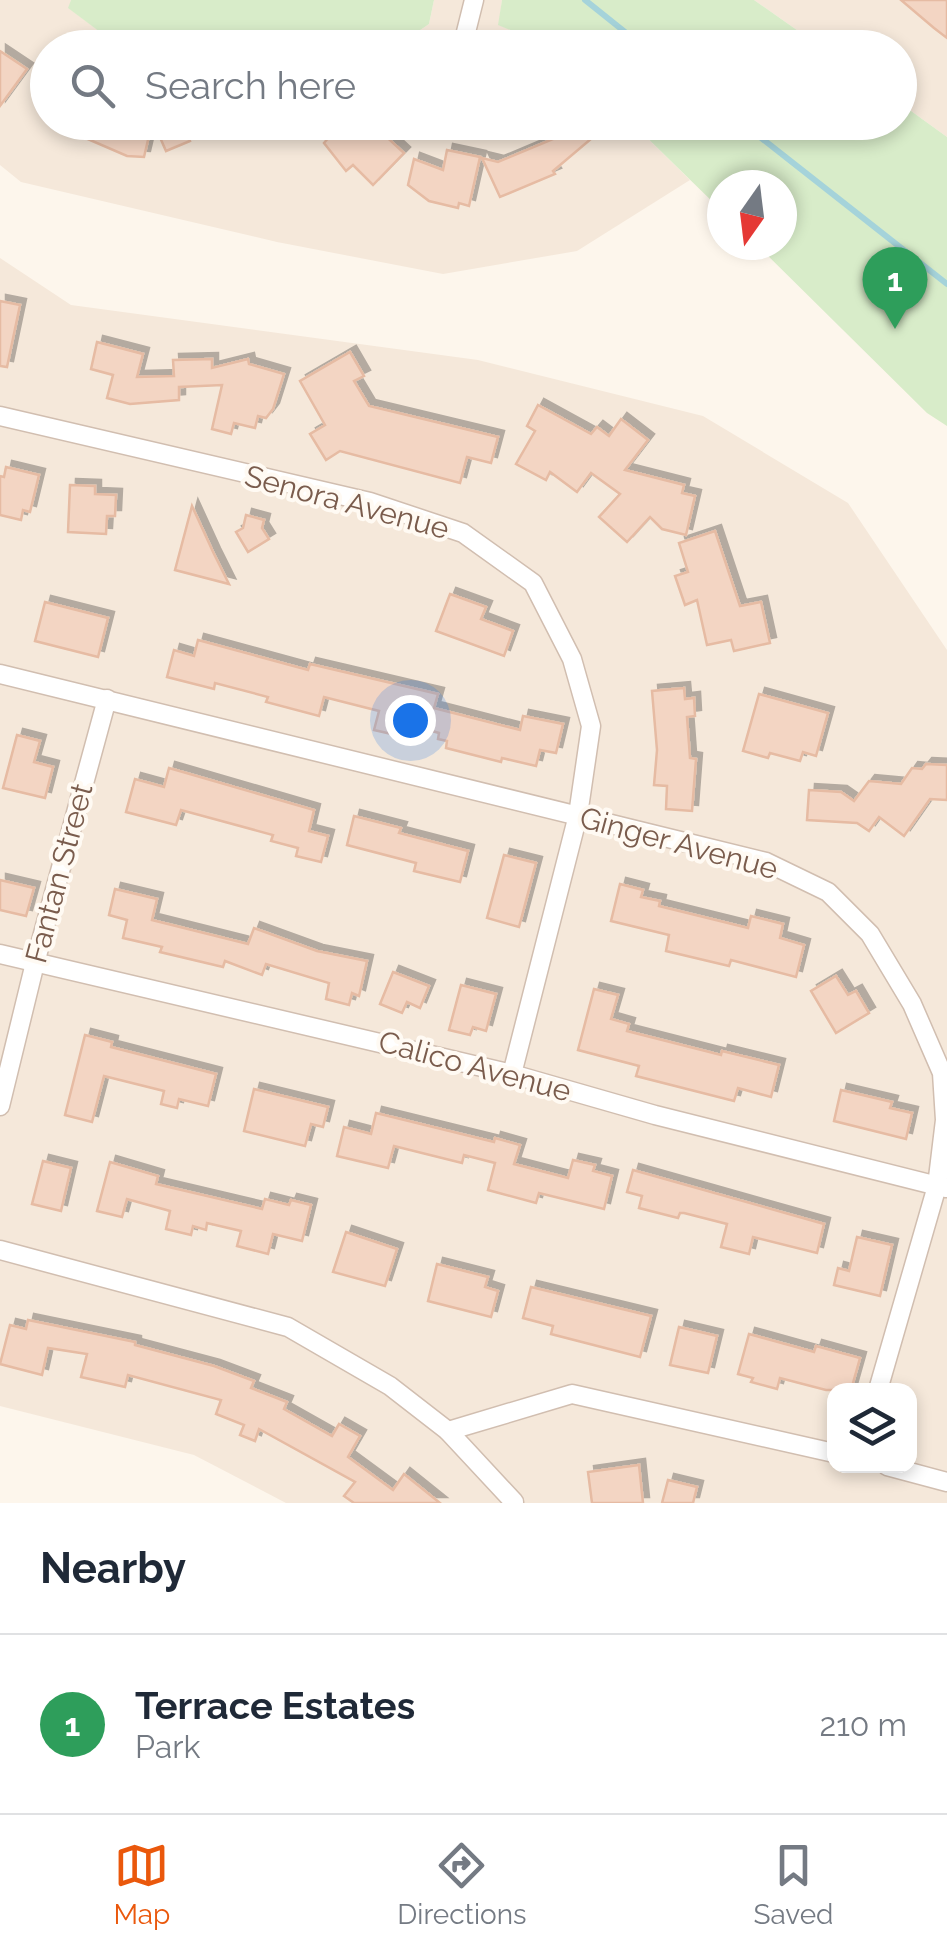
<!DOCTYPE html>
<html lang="en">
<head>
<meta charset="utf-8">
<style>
	:root { --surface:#fff; --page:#f6f6f7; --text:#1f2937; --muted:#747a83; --line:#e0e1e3; --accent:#ea580c }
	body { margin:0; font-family:Raleway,sans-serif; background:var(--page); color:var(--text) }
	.controls { position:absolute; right:30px; bottom:30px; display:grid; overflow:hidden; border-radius:20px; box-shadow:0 5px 15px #0003 }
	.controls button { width:90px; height:90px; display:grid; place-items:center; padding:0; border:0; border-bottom:2px solid var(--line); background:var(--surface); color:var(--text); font:50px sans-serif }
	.compass { position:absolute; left:707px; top:170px; width:90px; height:90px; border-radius:50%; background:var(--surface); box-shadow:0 5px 15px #0003; rotate:194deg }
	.you { position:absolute; left:410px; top:720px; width:35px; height:35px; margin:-25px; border:8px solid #fff; border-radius:50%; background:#1a73e8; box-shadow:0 0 0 15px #1a73e833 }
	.badge { display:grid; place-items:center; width:65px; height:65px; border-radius:50%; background:var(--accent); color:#fff; font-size:32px; font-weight:700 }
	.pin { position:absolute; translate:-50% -82px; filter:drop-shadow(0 2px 5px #0008) }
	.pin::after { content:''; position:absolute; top:52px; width:35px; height:30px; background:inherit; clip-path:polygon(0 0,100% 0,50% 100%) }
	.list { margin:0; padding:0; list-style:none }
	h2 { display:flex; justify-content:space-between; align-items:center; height:130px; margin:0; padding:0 40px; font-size:42px }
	h2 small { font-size:32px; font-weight:400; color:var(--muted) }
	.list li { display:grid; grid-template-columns:65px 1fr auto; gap:30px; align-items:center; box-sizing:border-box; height:180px; padding:0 40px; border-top:2px solid var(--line) }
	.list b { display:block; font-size:38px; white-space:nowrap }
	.list p { margin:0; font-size:32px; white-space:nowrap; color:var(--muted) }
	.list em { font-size:32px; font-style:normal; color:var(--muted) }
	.icon { flex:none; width:55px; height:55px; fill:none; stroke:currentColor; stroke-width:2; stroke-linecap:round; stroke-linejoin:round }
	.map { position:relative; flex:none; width:947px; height:1503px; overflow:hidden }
	.search { position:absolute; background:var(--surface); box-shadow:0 5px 15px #0003; left:30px; right:30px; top:30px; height:110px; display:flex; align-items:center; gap:25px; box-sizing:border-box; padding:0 35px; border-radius:55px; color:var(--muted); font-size:38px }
	.sheet { height:310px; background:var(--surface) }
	nav { display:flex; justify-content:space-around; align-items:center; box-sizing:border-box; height:140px; border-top:2px solid var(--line); background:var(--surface); font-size:28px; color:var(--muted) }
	nav a { display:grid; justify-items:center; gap:5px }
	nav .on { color:var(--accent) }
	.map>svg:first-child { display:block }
	.residential { fill:#f5e8da; fill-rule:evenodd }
	.green { fill:#d8ecc9 }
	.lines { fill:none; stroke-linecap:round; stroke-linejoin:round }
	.stream { stroke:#a5d3da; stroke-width:6 }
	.building { fill:#f3d5c3; stroke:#e6bba3; stroke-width:2.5; filter:url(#shadow) }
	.minor-casing { stroke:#d1beb0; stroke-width:21 }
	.minor { stroke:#fff; stroke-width:18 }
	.labels { text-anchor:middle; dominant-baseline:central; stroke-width:8; stroke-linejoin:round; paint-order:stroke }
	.street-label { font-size:30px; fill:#7a5c4d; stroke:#fffaf3 }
</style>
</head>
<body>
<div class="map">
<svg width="947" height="1503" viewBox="0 0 947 1503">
	<defs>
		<filter id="shadow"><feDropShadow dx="6" dy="-6" stdDeviation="0" flood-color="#0004"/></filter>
	</defs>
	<rect width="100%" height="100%" fill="#fdf6ec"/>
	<g class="residential">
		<polygon points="0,0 71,0 69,8 120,47 48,48 48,122 632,123 690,180 577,251 443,274 277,242 21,182 0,165"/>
		<polygon points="434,0 502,0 499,25 552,47 394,48 429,24"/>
		<polygon points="754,0 947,0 947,137 900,103 900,48 821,47"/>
		<path d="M0,258L71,305L478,360L703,416L848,503L947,650V1503H286L194,1455L0,1406ZM834,1390H910V1466H834Z"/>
	</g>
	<g class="green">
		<polygon points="71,0 434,0 429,24 394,48 120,47 68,8"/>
		<polygon points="502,0 754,0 821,47 552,47 498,25"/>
		<polygon points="900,103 947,137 947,426 927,413 757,245 782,245 782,185 722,185 722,211 632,123 900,122"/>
	</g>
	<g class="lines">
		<g class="stream">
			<polyline points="585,0 645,48"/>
			<polyline points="741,122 947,284"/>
		</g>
	</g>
	<g class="building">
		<polygon points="901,0 947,0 947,38 934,28"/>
		<polygon points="0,51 27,69 0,106"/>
		<polygon points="139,122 151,127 144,157 127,156 53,124"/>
		<polygon points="164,122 183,122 190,141 166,151 155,126"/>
		<polygon points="342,122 358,122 372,135 378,129 404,153 373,185 353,165 346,171 324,143"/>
		<polygon points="538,122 611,122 553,171 555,174 500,197 482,158 498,162 553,139"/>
		<polygon points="447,150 480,157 469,206 459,203 458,208 429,201 408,185 414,159 443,170"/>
		<polygon points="0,301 20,305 7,367 0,366"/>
		<polygon points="97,342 143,354 137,377 174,376 173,360 212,359 212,368 248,359 249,364 284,374 273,409 266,418 258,416 255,428 234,423 231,434 212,429 222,385 179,387 179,400 130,404 107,398 113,375 91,369"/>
		<polygon points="350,352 364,376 354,381 369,406 498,437 491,463 467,457 460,483 340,451 326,460 310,434 325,425 300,381"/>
		<polygon points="538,405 591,434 597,427 609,436 621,419 648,440 625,470 684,485 682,493 695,496 686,535 662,529 650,517 627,542 599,517 620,494 591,473 577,492 550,472 546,480 516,464 535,431 527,426"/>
		<polygon points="6,467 39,475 30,512 23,510 21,520 0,515 0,476 4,477"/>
		<polygon points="70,485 95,486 95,494 116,495 115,516 107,516 106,534 68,532"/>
		<polygon points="192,506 214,554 229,584 175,570"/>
		<polygon points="246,515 264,520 262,528 269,539 248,552 236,532 243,528"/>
		<polygon points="715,531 740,606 761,602 770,643 734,651 731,640 707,645 697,600 685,605 675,576 688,572 679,543"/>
		<polygon points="450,594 486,607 481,619 513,631 504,656 436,631"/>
		<polygon points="45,602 108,618 98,657 35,641"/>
		<polygon points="198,640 308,670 310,664 438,694 434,708 520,730 523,716 563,724 556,753 540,750 536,766 502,758 501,762 446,748 447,741 438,739 439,733 400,722 396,735 374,730 379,711 324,697 319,716 266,702 268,697 215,683 214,689 167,677 174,650 194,656"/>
		<polygon points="684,688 685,699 694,698 695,716 687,717 690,758 696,759 692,811 666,809 667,786 654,785 657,750 652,691"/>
		<polygon points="759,694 828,713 816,756 803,752 800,761 770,753 768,758 743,751"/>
		<polygon points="17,735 40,741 34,762 53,767 45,798 3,788"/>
		<polygon points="926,764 947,765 947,800 930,799 904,836 879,817 869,831 857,823 807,820 809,790 841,792 854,801 869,781 901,784 912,768 922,769"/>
		<polygon points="169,768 314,810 309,831 328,836 321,862 296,856 298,848 271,841 273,835 181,810 176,825 126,812 135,779 164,787"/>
		<polygon points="354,816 401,828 399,833 468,851 460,882 414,871 416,863 347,845"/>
		<polygon points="504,855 536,863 519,927 487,918"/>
		<polygon points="0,880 34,888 26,916 0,910"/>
		<polygon points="620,884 643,890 641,897 660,901 659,906 748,928 751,916 783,924 780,938 804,945 796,977 731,960 729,966 666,951 669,935 611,921"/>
		<polygon points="115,889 157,899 152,920 248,944 254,928 317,951 367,961 359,996 352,993 349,1005 326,999 329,983 266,964 262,975 225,961 223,967 160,952 162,947 123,938 127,920 109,915"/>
		<polygon points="393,972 429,986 420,1008 407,1002 402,1013 380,1004"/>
		<polygon points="836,976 848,995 856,991 869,1013 836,1033 811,991"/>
		<polygon points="461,985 496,994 486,1031 473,1027 470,1035 449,1030"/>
		<polygon points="594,989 618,995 611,1019 629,1024 627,1031 721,1055 722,1051 779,1065 771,1097 738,1088 734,1101 636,1076 639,1066 578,1050"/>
		<polygon points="85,1035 112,1042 111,1047 216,1074 208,1106 179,1099 177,1108 161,1104 164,1091 104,1076 92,1122 65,1115"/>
		<polygon points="254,1089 328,1107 323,1127 311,1124 305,1146 244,1131"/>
		<polygon points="841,1090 892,1102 890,1108 912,1113 906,1139 834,1121"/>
		<polygon points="376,1113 494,1142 495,1138 520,1145 514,1164 568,1178 573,1160 595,1165 593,1171 612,1176 604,1209 539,1193 536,1203 488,1190 495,1163 464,1155 462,1163 394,1146 388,1168 337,1156 344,1127 371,1134"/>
		<polygon points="43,1161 71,1168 61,1211 32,1204"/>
		<polygon points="110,1162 158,1176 156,1184 262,1209 265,1199 289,1205 291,1200 311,1205 302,1241 273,1234 268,1254 237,1246 241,1231 207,1223 206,1230 193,1226 191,1235 166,1229 170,1211 127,1199 122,1217 97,1211"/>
		<polygon points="633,1170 824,1224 817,1253 753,1237 749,1254 721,1247 727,1224 684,1213 680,1213 678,1218 639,1208 642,1196 627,1192"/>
		<polygon points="346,1232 397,1249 385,1286 333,1272"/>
		<polygon points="857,1237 892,1245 880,1296 834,1285 838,1268 849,1271"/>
		<polygon points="437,1264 488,1277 485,1287 498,1291 491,1317 428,1301"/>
		<polygon points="531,1287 651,1316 640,1357 551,1334 553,1326 523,1318"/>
		<polygon points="28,1320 135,1342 135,1345 214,1366 254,1381 251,1388 287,1402 284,1409 332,1436 339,1424 360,1436 348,1457 393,1490 404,1474 440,1503 354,1503 344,1496 355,1482 259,1429 255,1441 240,1435 244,1425 216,1414 221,1400 128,1375 125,1387 81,1377 87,1354 48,1348 42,1375 0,1364 10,1325 26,1329"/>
		<polygon points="679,1327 717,1336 708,1373 670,1365"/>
		<polygon points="749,1334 814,1352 816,1346 860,1358 851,1390 826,1390 780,1378 777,1389 751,1382 753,1378 738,1374"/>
		<polygon points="639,1465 643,1503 592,1503 588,1472"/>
		<polygon points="668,1480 697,1487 693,1503 662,1503"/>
	</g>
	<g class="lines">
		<g class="minor-casing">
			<g id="minor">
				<polyline points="462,48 474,0"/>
				<polyline points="0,416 370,502 463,533 533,583 572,659 591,726 578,815 512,1074"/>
				<polyline points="0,674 766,862 828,892 870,934 912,1004 942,1073 945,1120 937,1186 878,1390"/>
				<polyline points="0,954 512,1074 655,1115 946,1188"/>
				<polyline points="0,1106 35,963 107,699"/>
				<polyline points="0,1250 288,1327 390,1386 448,1431 514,1502"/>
				<polyline points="448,1431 572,1394 834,1453"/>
				<polyline points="887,1466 947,1482"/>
			</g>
		</g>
		<use href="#minor" class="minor"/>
	</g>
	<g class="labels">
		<g class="street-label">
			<text transform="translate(347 502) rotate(15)">Senora Avenue</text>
			<text transform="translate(679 843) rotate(15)">Ginger Avenue</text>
			<text transform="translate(59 873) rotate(-75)">Fantan Street</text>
			<text transform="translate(475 1066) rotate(15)">Calico Avenue</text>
		</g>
	</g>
</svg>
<div class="controls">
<button><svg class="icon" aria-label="layers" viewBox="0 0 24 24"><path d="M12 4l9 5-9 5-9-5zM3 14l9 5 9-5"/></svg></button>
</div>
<svg class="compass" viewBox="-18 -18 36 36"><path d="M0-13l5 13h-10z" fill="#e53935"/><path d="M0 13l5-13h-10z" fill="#747a83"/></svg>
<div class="you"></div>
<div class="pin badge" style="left:895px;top:329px;background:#2e9e5b">1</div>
<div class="search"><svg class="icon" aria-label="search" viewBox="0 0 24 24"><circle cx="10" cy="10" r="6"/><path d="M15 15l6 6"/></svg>Search here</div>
</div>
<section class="sheet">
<h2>Nearby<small></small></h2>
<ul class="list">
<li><span class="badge" style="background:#2e9e5b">1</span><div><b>Terrace Estates</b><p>Park</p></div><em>210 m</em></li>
</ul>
</section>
<nav>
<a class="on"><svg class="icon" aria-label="map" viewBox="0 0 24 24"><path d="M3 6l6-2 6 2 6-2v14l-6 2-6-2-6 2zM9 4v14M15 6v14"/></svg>Map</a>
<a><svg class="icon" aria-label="directions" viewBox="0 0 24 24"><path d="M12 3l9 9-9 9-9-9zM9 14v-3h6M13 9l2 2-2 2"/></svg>Directions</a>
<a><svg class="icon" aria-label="saved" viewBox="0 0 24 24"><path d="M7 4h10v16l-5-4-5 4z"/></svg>Saved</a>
</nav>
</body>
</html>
